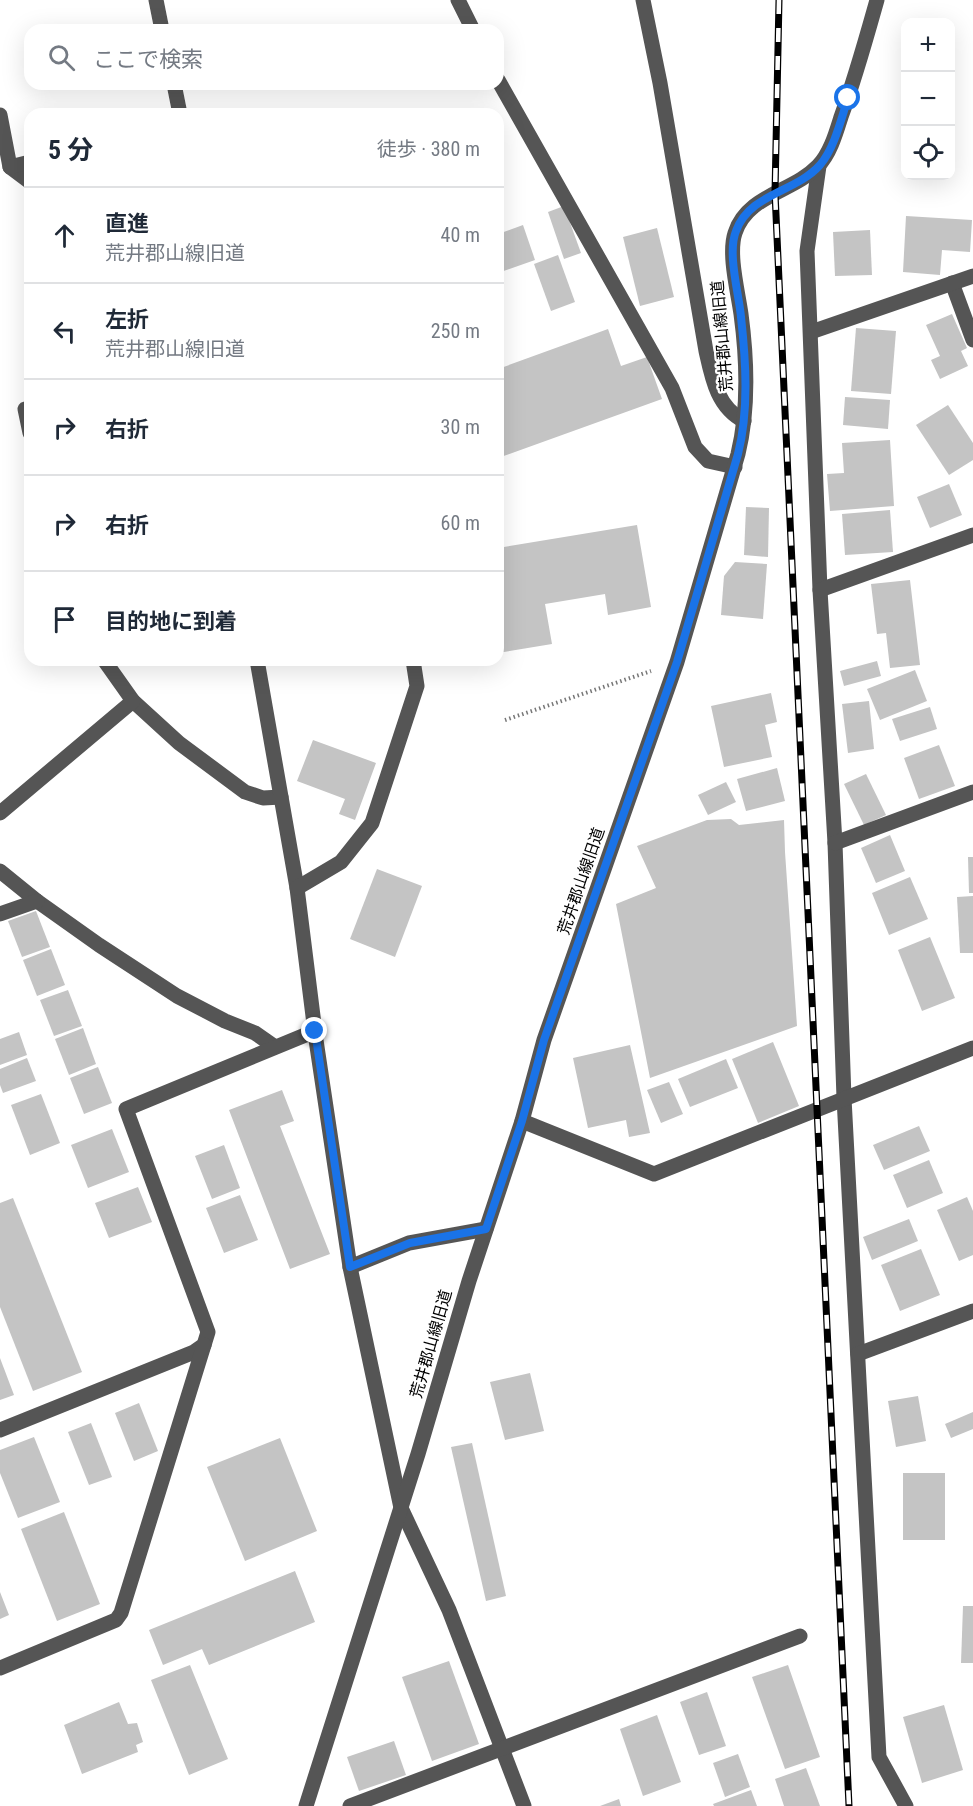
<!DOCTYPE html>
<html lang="ja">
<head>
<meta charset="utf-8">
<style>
	:root { --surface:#fff; --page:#f6f6f7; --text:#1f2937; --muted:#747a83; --line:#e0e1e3 }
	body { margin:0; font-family:"Roboto Condensed","Noto Sans JP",sans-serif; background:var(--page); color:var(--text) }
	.controls { position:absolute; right:18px; top:18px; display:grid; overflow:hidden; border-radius:12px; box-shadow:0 6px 24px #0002 }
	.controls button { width:54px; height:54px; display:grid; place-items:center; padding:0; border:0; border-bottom:2px solid var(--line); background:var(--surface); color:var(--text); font:30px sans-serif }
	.stop { position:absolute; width:18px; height:18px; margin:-14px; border:4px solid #1a73e8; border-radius:50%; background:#fff }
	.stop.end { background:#1a73e8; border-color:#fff; box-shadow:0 2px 6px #0008 }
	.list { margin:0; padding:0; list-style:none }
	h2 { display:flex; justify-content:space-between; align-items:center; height:78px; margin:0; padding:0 24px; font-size:26px }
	h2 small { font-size:20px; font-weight:400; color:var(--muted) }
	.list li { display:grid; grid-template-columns:39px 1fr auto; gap:18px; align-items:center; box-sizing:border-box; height:96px; padding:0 24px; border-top:2px solid var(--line) }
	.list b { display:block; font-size:22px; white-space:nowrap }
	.list p { margin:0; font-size:20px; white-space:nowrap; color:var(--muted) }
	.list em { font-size:20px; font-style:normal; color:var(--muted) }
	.icon { flex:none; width:33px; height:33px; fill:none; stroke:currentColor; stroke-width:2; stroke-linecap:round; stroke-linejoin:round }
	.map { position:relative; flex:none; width:973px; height:1806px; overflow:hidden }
	.search { position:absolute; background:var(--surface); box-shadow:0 6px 24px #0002; left:24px; top:24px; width:480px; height:66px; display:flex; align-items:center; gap:15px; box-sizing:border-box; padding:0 21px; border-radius:18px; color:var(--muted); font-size:22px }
	.panel { position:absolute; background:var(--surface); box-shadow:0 6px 24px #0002; left:24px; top:108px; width:480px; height:558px; border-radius:18px }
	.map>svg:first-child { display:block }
	.building { fill:#c4c4c4 }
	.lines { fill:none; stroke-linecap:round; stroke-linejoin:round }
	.path { stroke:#777; stroke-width:4; stroke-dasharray:1.5 3; stroke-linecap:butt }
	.minor { stroke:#555; stroke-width:15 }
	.rail-casing { stroke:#000; stroke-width:7 }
	.rail { stroke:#fff; stroke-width:4.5; stroke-dasharray:14; stroke-linecap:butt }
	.route { stroke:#1a73e8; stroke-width:8 }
	.labels { text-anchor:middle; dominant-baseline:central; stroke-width:4.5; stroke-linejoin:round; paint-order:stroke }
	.street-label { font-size:16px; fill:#000; stroke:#fff }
</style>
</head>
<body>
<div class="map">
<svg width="973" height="1806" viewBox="0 0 973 1806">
	<rect width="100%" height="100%" fill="#fff"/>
	<g class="building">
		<polygon points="564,206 581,253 564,259 548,212"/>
		<polygon points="906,216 972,220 970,252 942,250 940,275 903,272"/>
		<polygon points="523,225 535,260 498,273 498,234"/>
		<polygon points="657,228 674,297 640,306 623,237"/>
		<polygon points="870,230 872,275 835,276 833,232"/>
		<polygon points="558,255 575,302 551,311 534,264"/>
		<polygon points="952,314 967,348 961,351 968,366 940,379 931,360 940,356 926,325"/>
		<polygon points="856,328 896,331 891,394 851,391"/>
		<polygon points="608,329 621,366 647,357 662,399 498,458 498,369"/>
		<polygon points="845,397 890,400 888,429 843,425"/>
		<polygon points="948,405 973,443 973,460 949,475 916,425"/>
		<polygon points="890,440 894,506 830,511 827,474 844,473 842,443"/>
		<polygon points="949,484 962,515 930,528 917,497"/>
		<polygon points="746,507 769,508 768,557 744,555"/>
		<polygon points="890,510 893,552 845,555 842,514"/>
		<polygon points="637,525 651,607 608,615 605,594 545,604 552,644 498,653 498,548"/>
		<polygon points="735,562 767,564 763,619 721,615 724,576"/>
		<polygon points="910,580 920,665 890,668 886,633 877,634 871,584"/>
		<polygon points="877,661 881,676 844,686 840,671"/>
		<polygon points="915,670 927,701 880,720 867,689"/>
		<polygon points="771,693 777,722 765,725 772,757 724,767 711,706"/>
		<polygon points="869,701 874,749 848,753 842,704"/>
		<polygon points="930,707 937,729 900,741 892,719"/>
		<polygon points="313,740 376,763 355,820 339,814 345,799 297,781"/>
		<polygon points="939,745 955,786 919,799 904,758"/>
		<polygon points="777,768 785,801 746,811 737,779"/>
		<polygon points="866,774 886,815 864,825 844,784"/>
		<polygon points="726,782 736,802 708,815 698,795"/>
		<polygon points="731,819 739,825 784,820 785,852 797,1026 650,1078 616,904 656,888 637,846 707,820"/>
		<polygon points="890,835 905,871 876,883 861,848"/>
		<polygon points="968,857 973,857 973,893 969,893"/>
		<polygon points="377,869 422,886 395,957 350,939"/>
		<polygon points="910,877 928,919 889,935 872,893"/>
		<polygon points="973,896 973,953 960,953 957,897"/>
		<polygon points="36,911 50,947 22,957 8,921"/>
		<polygon points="930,937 955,998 922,1011 898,950"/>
		<polygon points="51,949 65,985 37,996 23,960"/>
		<polygon points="68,990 82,1026 54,1036 40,1000"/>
		<polygon points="83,1028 96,1064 69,1075 55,1039"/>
		<polygon points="19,1032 27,1055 0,1065 0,1039"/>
		<polygon points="773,1042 799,1106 758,1123 732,1059"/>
		<polygon points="630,1045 650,1133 629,1137 626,1120 588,1128 573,1058"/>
		<polygon points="27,1058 36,1081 3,1093 0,1085 0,1069"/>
		<polygon points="726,1059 738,1088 690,1107 678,1079"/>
		<polygon points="98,1067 112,1103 84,1114 70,1078"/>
		<polygon points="669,1082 683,1114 661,1123 647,1090"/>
		<polygon points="282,1090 294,1121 280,1126 330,1254 290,1269 229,1110"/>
		<polygon points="41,1094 60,1143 30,1155 11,1105"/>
		<polygon points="919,1126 930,1151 884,1170 873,1145"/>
		<polygon points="112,1129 129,1172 88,1188 71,1145"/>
		<polygon points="224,1145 240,1188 212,1199 195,1156"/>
		<polygon points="929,1160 943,1193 907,1208 893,1175"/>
		<polygon points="138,1187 152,1222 109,1238 95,1203"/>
		<polygon points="240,1195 258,1240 224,1253 206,1208"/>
		<polygon points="967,1197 973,1211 973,1255 959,1261 937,1210"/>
		<polygon points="13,1198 82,1372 33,1391 0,1307 0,1203"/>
		<polygon points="909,1219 918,1241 872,1260 863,1237"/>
		<polygon points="921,1249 940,1295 900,1311 881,1265"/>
		<polygon points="0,1358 14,1395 0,1400"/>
		<polygon points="530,1373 544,1431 505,1440 490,1382"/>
		<polygon points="918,1396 926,1441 896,1447 888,1401"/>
		<polygon points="139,1403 158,1451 134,1461 115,1413"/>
		<polygon points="973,1412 973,1429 951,1438 945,1424"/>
		<polygon points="91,1423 112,1477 89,1485 68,1432"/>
		<polygon points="34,1437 60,1502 18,1518 0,1473 0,1450"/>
		<polygon points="280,1438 317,1531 245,1561 207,1467"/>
		<polygon points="472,1443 506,1596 486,1601 451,1447"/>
		<rect x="903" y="1473" width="42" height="67"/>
		<polygon points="64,1512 100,1604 57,1621 21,1529"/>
		<polygon points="295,1571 315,1622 209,1665 202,1649 163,1665 149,1630"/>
		<polygon points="0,1592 9,1615 0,1619"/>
		<polygon points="963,1606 973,1606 973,1663 961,1663"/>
		<polygon points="449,1661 479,1744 432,1761 402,1677"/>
		<polygon points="190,1665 228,1759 189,1775 151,1680"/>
		<polygon points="788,1665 820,1757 785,1769 752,1677"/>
		<polygon points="707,1692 726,1746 699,1755 680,1702"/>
		<polygon points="119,1702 128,1724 137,1723 143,1742 136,1745 138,1752 82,1774 64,1725"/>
		<polygon points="944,1705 963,1770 922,1783 903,1717"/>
		<polygon points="657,1715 681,1782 643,1796 620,1729"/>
		<polygon points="394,1741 406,1775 359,1791 347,1757"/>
		<polygon points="738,1754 750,1787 725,1797 713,1763"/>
		<polygon points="806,1768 820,1806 784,1806 775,1779"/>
		<polygon points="751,1790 757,1806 714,1806 713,1804"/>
		<polygon points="619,1799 621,1806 600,1806"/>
	</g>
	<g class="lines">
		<polyline class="path" points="505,720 651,671"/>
		<g class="minor">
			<polyline points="156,0 162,30"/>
			<polyline points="458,0 473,30"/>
			<path d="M643,0L660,83L706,351C712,378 717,407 744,421"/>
			<polyline points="498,80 672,388 695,447 708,461 735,467"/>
			<polyline points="174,84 180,114"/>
			<polyline points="0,115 10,167 30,182"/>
			<polyline points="819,166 807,251 820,590 835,843 844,1098 879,1757 906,1806"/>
			<polyline points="10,167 30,162"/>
			<polyline points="952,283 973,340"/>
			<polyline points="811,332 973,276"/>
			<polyline points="25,409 30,433"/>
			<polyline points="820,590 973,535"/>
			<polyline points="104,660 133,701 179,743 245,792 263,798 281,797"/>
			<polyline points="257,660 297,888 316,1040 350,1267 401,1508 449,1610 524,1806"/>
			<polyline points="0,813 133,701"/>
			<polyline points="835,843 973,792"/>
			<polyline points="0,871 37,901 99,945 177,996 225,1021 255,1033 275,1047"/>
			<polyline points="297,888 341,862 372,823 417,686 413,660"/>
			<polyline points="0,914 37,901"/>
			<polyline points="522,1121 654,1174 973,1048"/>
			<polyline points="350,1267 409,1243 486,1229"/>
			<polyline points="858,1354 973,1311"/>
			<polyline points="0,1430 194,1352 204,1345 208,1332 126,1109 315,1031"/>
			<polyline points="0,1668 116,1620 121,1613 204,1345"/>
			<path d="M306,1806L418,1454L469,1281L522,1121L544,1040L677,662L738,454C749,409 747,359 741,314C738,292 728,254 735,233C747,195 793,192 818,166C830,154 836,133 841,117C855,79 866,39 877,0"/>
			<polyline points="350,1806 800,1636"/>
		</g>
		<g class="rail-casing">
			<polyline id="rail" points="779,0 775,193 849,1806"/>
		</g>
		<use href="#rail" class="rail"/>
	</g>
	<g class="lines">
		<path class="route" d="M315,1031L350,1267L410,1243L486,1229L522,1121L544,1040L677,662L738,454C749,410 746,362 741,317C739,294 727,253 736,231C750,193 795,193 820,165C835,147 841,119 848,98"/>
	</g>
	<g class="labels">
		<g class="street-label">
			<text transform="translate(722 336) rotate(-95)">荒井郡山線旧道</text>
			<text transform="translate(581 881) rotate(-71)">荒井郡山線旧道</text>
			<text transform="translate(431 1344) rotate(-74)">荒井郡山線旧道</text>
		</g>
	</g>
</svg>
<div class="controls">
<button>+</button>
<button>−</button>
<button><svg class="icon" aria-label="locate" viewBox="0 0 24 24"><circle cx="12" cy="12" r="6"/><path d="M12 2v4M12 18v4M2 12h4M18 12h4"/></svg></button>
</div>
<div class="stop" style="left:848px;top:98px"></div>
<div class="stop end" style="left:315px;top:1031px"></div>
<div class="search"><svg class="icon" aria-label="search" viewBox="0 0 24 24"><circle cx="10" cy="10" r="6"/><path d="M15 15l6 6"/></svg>ここで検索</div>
<section class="panel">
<h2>5 分<small>徒歩 · 380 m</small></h2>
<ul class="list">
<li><svg class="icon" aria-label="ahead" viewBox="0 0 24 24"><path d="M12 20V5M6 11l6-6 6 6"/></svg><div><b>直進</b><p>荒井郡山線旧道</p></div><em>40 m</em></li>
<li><svg class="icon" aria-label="left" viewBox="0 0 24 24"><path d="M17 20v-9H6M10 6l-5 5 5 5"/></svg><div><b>左折</b><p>荒井郡山線旧道</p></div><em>250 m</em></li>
<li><svg class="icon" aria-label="right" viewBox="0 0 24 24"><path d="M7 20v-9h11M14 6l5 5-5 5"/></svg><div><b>右折</b></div><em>30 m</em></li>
<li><svg class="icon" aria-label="right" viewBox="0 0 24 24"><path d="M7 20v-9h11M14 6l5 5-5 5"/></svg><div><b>右折</b></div><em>60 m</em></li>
<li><svg class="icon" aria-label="arrive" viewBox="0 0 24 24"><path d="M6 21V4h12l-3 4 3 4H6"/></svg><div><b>目的地に到着</b></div></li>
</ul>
</section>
</div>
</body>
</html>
